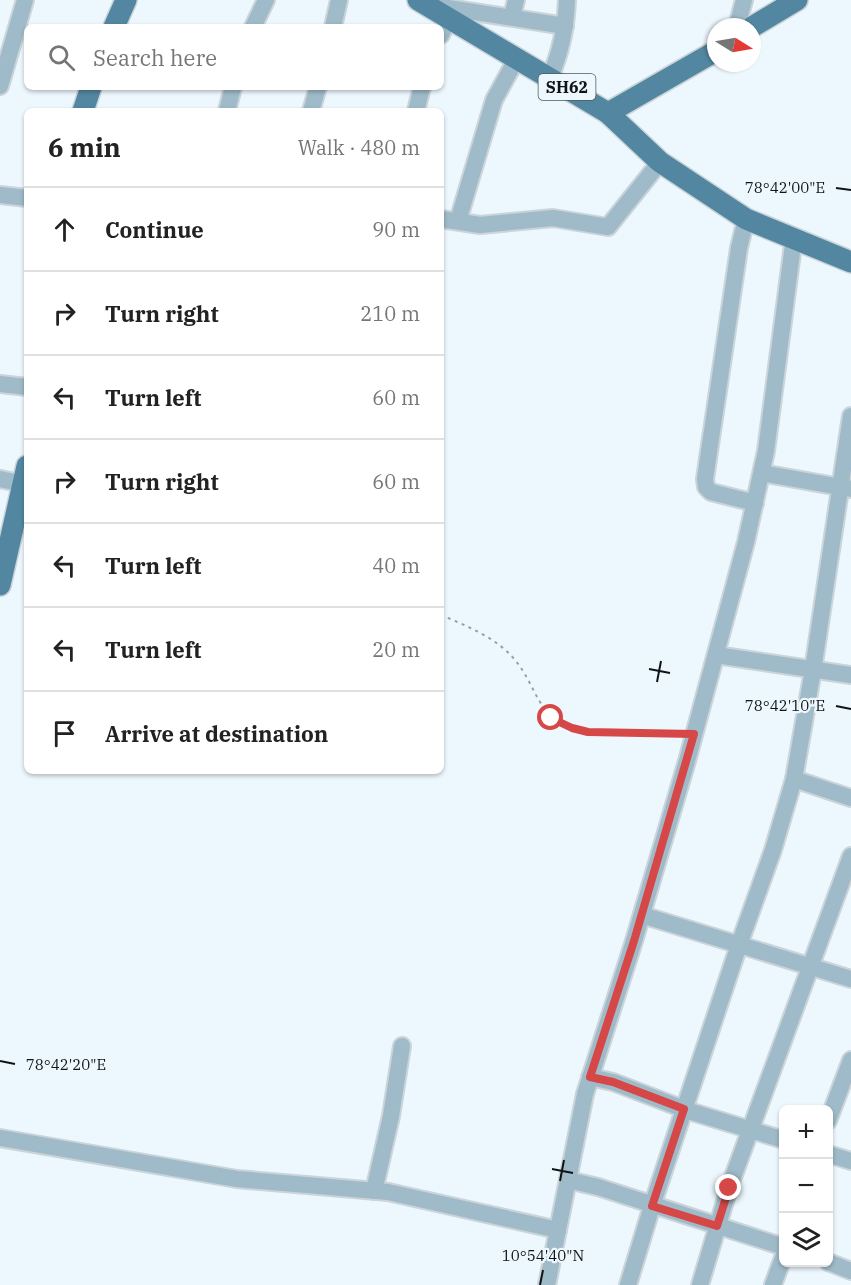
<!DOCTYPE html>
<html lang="en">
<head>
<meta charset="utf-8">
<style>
	:root { --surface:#fff; --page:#f2f2f2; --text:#222; --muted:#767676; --line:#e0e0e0 }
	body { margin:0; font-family:"IBM Plex Serif",serif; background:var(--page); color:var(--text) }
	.controls { position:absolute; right:18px; bottom:18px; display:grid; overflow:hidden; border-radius:9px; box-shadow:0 2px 4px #0004 }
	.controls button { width:54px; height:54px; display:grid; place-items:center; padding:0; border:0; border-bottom:2px solid var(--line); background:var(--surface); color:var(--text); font:30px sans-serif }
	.compass { position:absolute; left:707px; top:18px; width:54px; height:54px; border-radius:50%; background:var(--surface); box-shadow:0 2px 4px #0004; rotate:101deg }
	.stop { position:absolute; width:18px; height:18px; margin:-14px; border:4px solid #d64747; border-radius:50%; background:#fff }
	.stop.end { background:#d64747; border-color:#fff; box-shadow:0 2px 6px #0008 }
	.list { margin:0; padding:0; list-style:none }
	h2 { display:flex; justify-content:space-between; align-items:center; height:78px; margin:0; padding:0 24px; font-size:26px }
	h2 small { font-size:20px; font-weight:400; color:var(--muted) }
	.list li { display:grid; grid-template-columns:39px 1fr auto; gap:18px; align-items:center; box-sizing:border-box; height:84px; padding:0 24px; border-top:2px solid var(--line) }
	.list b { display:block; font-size:22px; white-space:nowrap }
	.list em { font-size:20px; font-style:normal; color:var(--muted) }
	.icon { flex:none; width:33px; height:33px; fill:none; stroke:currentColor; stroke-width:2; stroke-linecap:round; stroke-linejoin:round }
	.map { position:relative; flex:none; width:851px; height:1285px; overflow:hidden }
	.search { position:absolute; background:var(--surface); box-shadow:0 2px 4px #0004; left:24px; top:24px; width:420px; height:66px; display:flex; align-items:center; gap:15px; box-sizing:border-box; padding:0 21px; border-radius:9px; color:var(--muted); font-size:22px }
	.panel { position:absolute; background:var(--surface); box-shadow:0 2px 4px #0004; left:24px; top:108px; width:420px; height:666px; border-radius:9px }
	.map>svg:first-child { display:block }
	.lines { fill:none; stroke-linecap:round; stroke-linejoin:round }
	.minor-casing { stroke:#cad4d9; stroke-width:20 }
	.major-casing { stroke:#cad4d9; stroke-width:24 }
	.path { stroke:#98a0a5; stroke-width:2; stroke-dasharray:3 4.5; stroke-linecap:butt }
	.minor { stroke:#9fbac8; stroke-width:16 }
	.major { stroke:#5387a1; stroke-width:21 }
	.route { stroke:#d64747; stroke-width:8 }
	.ticks { fill:none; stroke:#111416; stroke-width:2 }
	.labels { text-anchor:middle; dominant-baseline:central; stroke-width:4.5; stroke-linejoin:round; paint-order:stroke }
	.shield { fill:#edf8fe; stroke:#53585c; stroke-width:1.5 }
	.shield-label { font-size:16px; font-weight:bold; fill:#111416 }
	.ticks-label { font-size:15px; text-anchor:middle; fill:#111416; stroke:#edf8fe; stroke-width:4.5; stroke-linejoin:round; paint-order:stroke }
</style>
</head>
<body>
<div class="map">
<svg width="851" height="1285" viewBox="0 0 851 1285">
	<rect width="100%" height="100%" fill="#edf8fe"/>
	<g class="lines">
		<g class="minor-casing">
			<g id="minor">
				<polyline points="429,5 565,26"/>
				<polyline points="512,17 516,0"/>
				<polyline points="253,27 266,0"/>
				<polyline points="333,27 339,0"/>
				<polyline points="737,27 744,0"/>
				<polyline points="441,35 449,17"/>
				<path d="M550,77C561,52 566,27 567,0"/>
				<polyline points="0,86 25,0"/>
				<polyline points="227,111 233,87"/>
				<polyline points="311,111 318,87"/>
				<polyline points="416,111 422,87"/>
				<polyline points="0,195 27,198"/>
				<polyline points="441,219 480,225 553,218 608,227 660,162"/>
				<polyline points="746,219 739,248 705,479 706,487 711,492 755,503"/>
				<polyline points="458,221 494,100 517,58"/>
				<polyline points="0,384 27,387"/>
				<polyline points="762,473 851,489"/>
				<polyline points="0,479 24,484"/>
				<polyline points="716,655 851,675"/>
				<polyline points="794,779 851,798"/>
				<polyline points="642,915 851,979"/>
				<polyline points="590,1077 613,1082 689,1111 784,1140"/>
				<polyline points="828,1121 851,1060"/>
				<polyline points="0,1138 237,1179 388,1192 558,1230"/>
				<polyline points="828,1154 851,1161"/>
				<polyline points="568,1180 598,1187 784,1247"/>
				<polyline points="374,1191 391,1116 402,1046"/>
				<polyline points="828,1262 851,1271"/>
				<polyline points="547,1285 585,1094 634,941 687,761 746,542 766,451 794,237"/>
				<polyline points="628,1285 652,1206 739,945 773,850 794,779 813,670 851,416"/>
				<polyline points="700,1285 729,1188 851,856"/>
				<polyline points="773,1285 784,1255"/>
			</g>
		</g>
		<g class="major-casing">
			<g id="major">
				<polyline points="418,0 608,113 716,51"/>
				<polyline points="114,27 126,0"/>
				<polyline points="752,27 797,0"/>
				<polyline points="83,111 91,87"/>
				<polyline points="608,113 660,162 746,219 851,262"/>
				<polyline points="0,585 27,466"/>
			</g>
		</g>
		<path class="path" d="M441,615C467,626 497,638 515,660C537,686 536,716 573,728C604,739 646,732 679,733"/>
		<use href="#minor" class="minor"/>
		<use href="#major" class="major"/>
	</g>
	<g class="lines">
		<polyline class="route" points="551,718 572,728 588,732 694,734 634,941 590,1077 613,1082 684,1109 652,1206 717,1226 729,1188"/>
	</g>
	<path class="ticks" d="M836,188L851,190M649,669L670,673M657,682L661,661M836,706L851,709M0,1061L15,1064M552,1169L573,1173M560,1181L564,1160M540,1285L543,1270"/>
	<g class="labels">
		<rect class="shield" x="538.5" y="74" width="57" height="26" rx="4.5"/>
		<g class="shield-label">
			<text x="567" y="87">SH62</text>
		</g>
	</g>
	<g class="ticks-label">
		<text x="785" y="193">78°42'00"E</text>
		<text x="785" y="711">78°42'10"E</text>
		<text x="66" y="1070">78°42'20"E</text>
		<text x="543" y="1261">10°54'40"N</text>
	</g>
</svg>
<div class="controls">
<button>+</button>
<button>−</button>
<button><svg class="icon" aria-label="layers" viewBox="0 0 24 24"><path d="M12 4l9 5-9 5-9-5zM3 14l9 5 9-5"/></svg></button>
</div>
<svg class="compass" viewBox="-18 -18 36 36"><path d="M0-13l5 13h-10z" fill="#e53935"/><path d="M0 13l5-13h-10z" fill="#767676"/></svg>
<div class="stop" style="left:551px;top:718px"></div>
<div class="stop end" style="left:729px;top:1188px"></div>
<div class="search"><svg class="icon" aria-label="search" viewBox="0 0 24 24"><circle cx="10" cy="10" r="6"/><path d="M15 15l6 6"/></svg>Search here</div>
<section class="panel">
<h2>6 min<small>Walk · 480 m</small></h2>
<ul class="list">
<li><svg class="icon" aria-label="ahead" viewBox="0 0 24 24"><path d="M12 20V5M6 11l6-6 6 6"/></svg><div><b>Continue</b></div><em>90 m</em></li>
<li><svg class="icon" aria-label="right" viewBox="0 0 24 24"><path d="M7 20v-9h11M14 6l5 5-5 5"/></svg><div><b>Turn right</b></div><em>210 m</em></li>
<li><svg class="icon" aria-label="left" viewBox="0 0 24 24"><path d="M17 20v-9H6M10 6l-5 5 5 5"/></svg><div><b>Turn left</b></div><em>60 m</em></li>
<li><svg class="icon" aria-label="right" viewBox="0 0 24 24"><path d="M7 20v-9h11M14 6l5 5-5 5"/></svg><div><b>Turn right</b></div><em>60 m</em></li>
<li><svg class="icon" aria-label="left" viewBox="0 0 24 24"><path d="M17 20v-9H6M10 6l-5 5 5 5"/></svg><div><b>Turn left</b></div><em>40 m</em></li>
<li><svg class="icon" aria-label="left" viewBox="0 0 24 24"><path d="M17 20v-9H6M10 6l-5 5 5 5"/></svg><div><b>Turn left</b></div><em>20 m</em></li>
<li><svg class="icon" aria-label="arrive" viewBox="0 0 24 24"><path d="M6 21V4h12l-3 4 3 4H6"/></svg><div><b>Arrive at destination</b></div></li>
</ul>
</section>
</div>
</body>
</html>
